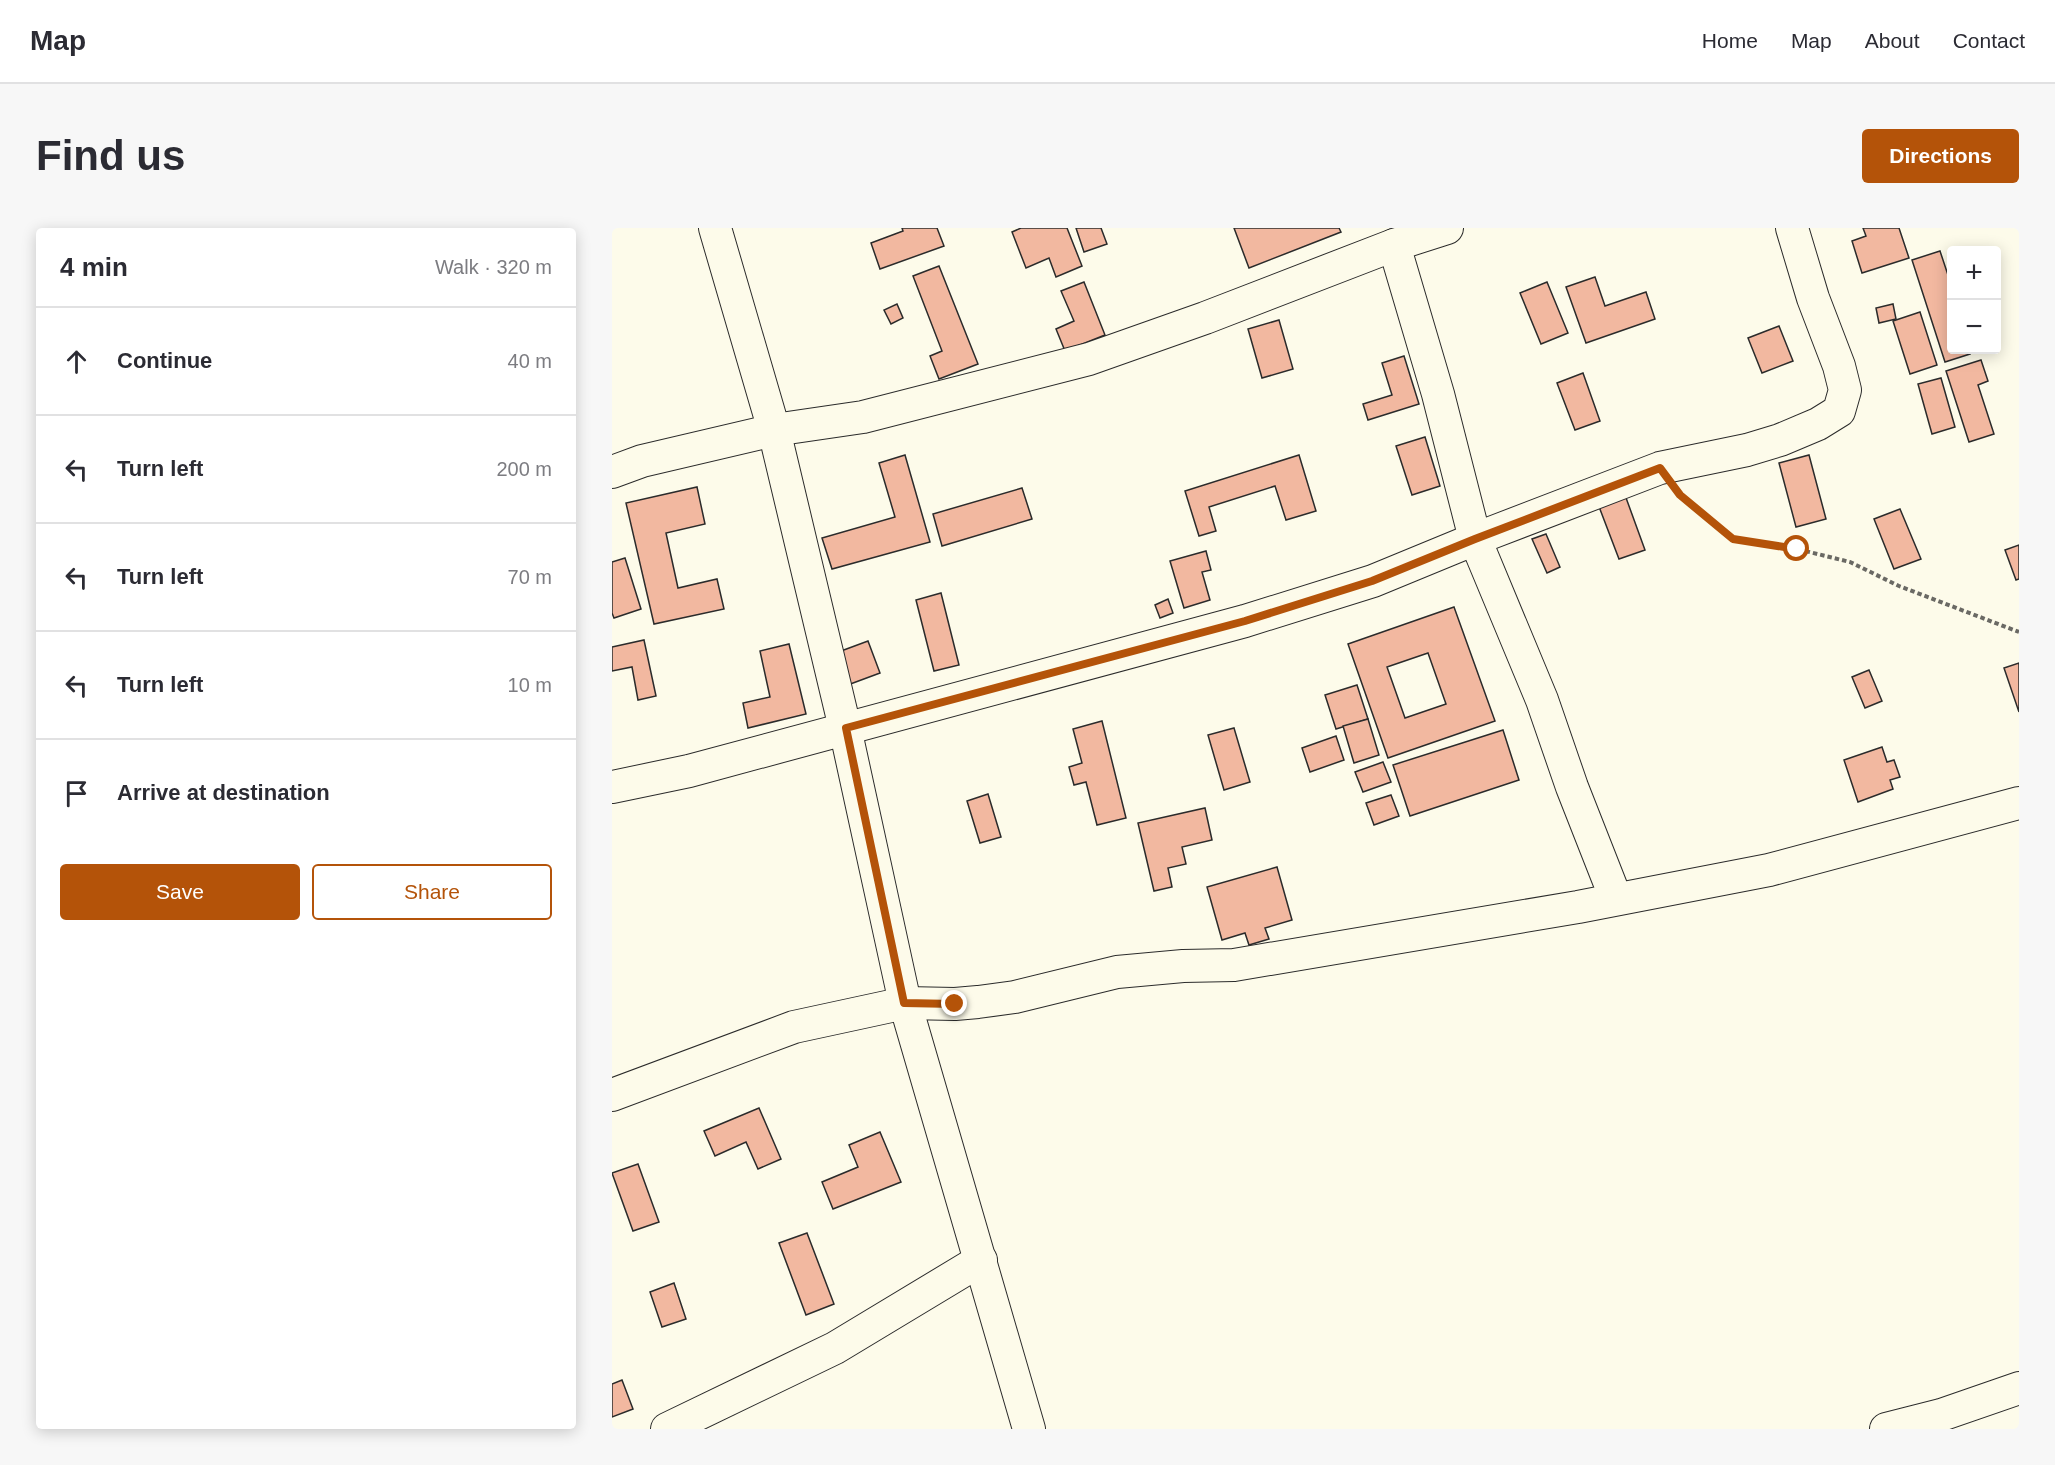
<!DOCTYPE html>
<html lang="en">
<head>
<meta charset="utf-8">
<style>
	:root { --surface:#fff; --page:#f7f7f7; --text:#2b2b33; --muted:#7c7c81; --line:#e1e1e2; --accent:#b45309 }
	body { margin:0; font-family:Helvetica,sans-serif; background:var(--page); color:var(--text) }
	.controls { position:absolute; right:18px; top:18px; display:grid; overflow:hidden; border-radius:6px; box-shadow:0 3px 15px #0003 }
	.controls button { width:54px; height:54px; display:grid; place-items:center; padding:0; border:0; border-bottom:2px solid var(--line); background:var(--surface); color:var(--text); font:30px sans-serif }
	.stop { position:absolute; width:18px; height:18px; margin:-14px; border:4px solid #b45309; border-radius:50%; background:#fff }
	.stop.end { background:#b45309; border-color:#fff; box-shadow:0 2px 6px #0008 }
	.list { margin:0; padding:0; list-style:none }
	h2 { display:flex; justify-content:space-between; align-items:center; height:78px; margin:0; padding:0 24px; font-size:26px }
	h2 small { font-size:20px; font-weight:400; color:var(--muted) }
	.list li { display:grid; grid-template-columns:39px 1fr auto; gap:18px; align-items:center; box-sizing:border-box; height:108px; padding:0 24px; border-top:2px solid var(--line) }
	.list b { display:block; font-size:22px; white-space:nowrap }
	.list em { font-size:20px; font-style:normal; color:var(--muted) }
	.actions { display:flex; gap:12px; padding:18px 24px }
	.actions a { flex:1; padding:14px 0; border:2px solid var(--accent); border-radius:6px; text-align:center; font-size:21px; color:var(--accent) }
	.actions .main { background:var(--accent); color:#fff }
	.icon { flex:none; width:33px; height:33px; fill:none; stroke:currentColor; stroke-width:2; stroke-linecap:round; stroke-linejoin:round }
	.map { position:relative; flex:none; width:1407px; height:1201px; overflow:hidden; border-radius:6px }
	header { display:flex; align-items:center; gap:36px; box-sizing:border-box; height:84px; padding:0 30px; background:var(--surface); border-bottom:2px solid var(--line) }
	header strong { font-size:28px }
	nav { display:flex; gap:33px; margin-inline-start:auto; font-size:21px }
	.intro { display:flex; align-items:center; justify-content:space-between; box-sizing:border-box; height:144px; padding:0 36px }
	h1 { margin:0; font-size:42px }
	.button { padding:15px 27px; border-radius:6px; background:var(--accent); color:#fff; font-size:21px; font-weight:700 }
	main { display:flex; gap:36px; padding:0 36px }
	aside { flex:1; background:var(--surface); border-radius:6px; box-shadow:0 3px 15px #0003 }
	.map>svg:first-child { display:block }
	.building { fill:#f2b8a0; stroke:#2b2b2b; stroke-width:1.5; fill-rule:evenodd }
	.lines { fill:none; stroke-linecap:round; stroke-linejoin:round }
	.minor-casing { stroke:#2b2b2b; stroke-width:34 }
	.path { stroke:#6a6964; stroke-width:4; stroke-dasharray:4.5 3; stroke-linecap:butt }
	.minor { stroke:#fdfbea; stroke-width:32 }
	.route { stroke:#b45309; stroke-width:8 }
</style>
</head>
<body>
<header>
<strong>Map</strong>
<nav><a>Home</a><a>Map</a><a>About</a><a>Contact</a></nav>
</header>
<div class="intro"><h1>Find us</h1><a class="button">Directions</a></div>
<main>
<aside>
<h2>4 min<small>Walk · 320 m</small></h2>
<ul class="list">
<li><svg class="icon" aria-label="ahead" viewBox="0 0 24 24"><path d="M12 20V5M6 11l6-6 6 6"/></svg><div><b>Continue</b></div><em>40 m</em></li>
<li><svg class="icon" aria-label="left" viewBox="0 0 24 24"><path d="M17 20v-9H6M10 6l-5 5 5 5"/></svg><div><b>Turn left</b></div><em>200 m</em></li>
<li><svg class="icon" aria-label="left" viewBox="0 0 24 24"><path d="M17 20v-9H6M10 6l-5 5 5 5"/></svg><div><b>Turn left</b></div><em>70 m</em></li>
<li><svg class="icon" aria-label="left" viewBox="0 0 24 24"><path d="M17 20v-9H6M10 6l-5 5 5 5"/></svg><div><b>Turn left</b></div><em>10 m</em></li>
<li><svg class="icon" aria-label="arrive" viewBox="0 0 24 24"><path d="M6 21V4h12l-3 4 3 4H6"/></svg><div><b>Arrive at destination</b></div></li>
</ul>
<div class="actions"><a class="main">Save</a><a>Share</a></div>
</aside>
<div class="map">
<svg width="1407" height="1201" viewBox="0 0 1407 1201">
	<rect width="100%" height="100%" fill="#fdfbea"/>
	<g class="building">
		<polygon points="290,0 325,0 332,18 268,41 259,15 291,3"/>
		<polygon points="409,0 455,0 470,38 444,49 437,30 414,40 400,4"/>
		<polygon points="464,0 489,0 495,16 472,24"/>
		<polygon points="622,0 727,0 729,4 637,40"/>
		<polygon points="1251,0 1287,0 1297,30 1250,45 1240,13 1254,8"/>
		<polygon points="1328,23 1340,59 1340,122 1356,122 1358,126 1333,134 1300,32"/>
		<polygon points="327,38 366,136 327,151 318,128 330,123 301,48"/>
		<polygon points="983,49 993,78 1034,64 1043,91 974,115 954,59"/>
		<polygon points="472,54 493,107 453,123 444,101 462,93 449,63"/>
		<polygon points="935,54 956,105 929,116 908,65"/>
		<polygon points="285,76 291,90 279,96 272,82"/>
		<polygon points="1281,76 1284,91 1267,95 1264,80"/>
		<polygon points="1308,84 1325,137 1298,146 1281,93"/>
		<polygon points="667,92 681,141 650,150 636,101"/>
		<polygon points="1167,98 1181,133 1150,145 1136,110"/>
		<polygon points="792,128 807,176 756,192 751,176 780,167 770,135"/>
		<polygon points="1369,132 1376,153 1366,157 1382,206 1357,214 1334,143"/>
		<polygon points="971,145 988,193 963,202 945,155"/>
		<polygon points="1329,150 1343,199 1320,206 1306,156"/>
		<polygon points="813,209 828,258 800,267 784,218"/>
		<polygon points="293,227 318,314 220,341 210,310 283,289 267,235"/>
		<polygon points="687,227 704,283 674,292 663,258 597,279 604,303 587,308 573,263"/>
		<polygon points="1197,227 1214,291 1184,299 1167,235"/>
		<polygon points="85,259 93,296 54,305 66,360 105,351 112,381 42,396 14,275"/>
		<polygon points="410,260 420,291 330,318 321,286"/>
		<polygon points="1013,267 1033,322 1007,331 986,276"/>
		<polygon points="1288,281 1309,331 1282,341 1262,291"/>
		<polygon points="934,306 948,339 935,345 920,311"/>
		<polygon points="1407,317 1407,351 1404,352 1393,322"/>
		<polygon points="594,323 599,342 590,344 598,372 572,380 558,333"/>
		<polygon points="13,330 29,381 2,390 0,385 0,334"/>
		<polygon points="329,365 347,437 322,443 304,372"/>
		<polygon points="556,371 561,385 548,390 543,377"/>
		<path d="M842,379L883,493L776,530L736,416ZM816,425L834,476L793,490L775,439Z"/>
		<polygon points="32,412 44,468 26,472 20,439 0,443 0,419"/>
		<polygon points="256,413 268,445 233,458 221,426"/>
		<polygon points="177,416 194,486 136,500 131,475 158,469 148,423"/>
		<polygon points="1407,435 1407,484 1392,440"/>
		<polygon points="1257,442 1270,473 1253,480 1240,449"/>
		<polygon points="745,457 756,491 724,501 713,467"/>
		<polygon points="756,491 767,527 742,535 731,498"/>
		<polygon points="490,493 514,590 485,597 474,554 462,557 457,539 470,535 461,501"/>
		<polygon points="622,500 638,554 612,562 596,507"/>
		<polygon points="891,502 907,552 798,588 781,537"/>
		<polygon points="724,508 732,532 698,544 690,520"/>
		<polygon points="1270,519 1275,534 1282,532 1288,549 1278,552 1281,561 1246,574 1232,532"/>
		<polygon points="771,534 779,554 751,564 743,544"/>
		<polygon points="376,566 389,609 368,615 355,573"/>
		<polygon points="779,567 787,588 762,597 754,575"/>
		<polygon points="593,580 600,612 570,619 574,636 556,640 560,659 542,663 526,595"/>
		<polygon points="665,639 680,692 653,700 657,711 637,717 633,705 610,712 595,659"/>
		<polygon points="147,880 169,931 146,941 134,914 103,928 92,903"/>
		<polygon points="268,904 289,954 221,981 210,954 246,939 237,917"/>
		<polygon points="26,936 47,994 21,1003 0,945"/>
		<polygon points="195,1005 222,1076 194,1087 167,1015"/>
		<polygon points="62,1055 74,1091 50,1099 38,1064"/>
		<polygon points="10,1152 21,1181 0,1189 0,1156"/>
	</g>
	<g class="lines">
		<g class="minor-casing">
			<g id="minor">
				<polyline points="103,0 162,202 233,500 293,775 417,1201"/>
				<polyline points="782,17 826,166 863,311 930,472 960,559 1004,671"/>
				<polyline points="0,244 30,233 162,202 251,189 477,131 593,90 782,17 835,0"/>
				<polyline points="0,559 77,543 633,393 761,353 863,311 1048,240 1135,222 1168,212 1206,196 1227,183 1233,162 1227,138 1201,70 1180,0"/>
				<polyline points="0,867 182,799 293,775 343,776 366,774 403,769 505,744 571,738 622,737 966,679 1157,642 1407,575"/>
				<polyline points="55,1201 223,1120 369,1032"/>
				<polyline points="1274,1201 1329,1187 1407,1160"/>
			</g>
		</g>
		<polyline class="path" points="1068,267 1121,311 1185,321 1238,334 1287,358 1407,404"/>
		<use href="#minor" class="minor"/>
	</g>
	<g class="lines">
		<polyline class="route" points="343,776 292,775 234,500 633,393 760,353 863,311 1048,240 1068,267 1121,311 1185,321"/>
	</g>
</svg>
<div class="controls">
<button>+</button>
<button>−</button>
</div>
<div class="stop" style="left:1185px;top:321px"></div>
<div class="stop end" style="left:343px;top:776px"></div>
</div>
</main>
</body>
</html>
